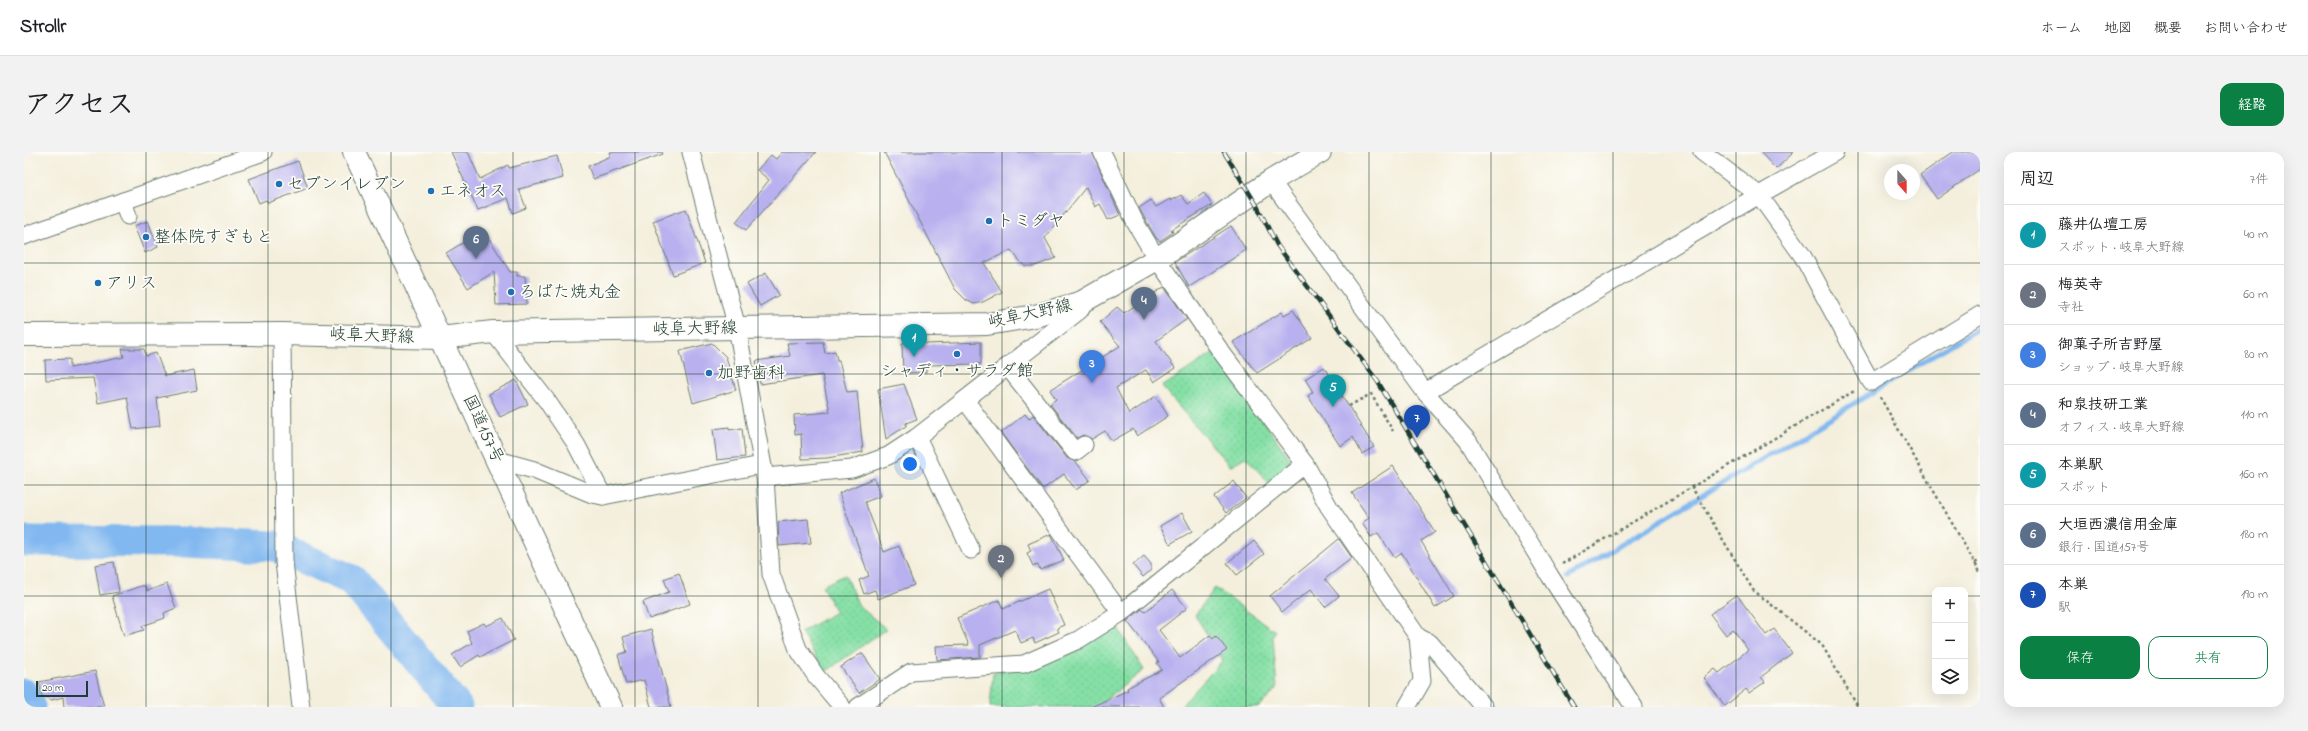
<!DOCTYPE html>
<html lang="ja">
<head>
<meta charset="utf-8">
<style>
	:root { --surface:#fff; --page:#f2f2f2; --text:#202124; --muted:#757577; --line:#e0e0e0; --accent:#0b8043 }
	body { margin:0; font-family:"Indie Flower","Klee One",sans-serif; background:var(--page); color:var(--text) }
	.controls { position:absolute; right:12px; bottom:12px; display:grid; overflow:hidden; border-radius:8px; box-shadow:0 4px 16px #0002 }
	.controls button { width:36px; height:36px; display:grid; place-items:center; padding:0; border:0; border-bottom:1px solid var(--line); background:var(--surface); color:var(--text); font:20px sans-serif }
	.compass { position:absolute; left:1860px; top:12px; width:36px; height:36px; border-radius:50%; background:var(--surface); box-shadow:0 4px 16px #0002; rotate:159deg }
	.scale { position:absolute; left:12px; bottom:10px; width:52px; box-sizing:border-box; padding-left:4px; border:2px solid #1f3d34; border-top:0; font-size:11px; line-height:14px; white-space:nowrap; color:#1f3d34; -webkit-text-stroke:3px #fdfcf7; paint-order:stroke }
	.you { position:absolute; left:886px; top:312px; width:14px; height:14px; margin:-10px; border:3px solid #fff; border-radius:50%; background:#1a73e8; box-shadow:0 0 0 6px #1a73e833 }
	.badge { display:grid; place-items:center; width:26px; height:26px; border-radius:50%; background:var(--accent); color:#fff; font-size:13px; font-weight:700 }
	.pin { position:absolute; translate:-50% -33px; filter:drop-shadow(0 1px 2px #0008) }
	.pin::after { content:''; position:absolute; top:21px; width:14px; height:12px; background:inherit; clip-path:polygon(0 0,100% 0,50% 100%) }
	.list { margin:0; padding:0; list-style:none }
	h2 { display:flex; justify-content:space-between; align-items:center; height:52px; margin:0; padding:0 16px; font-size:17px }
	h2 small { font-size:13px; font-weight:400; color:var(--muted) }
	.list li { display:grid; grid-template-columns:26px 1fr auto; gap:12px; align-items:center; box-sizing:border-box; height:60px; padding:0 16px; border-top:1px solid var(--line) }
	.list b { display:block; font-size:15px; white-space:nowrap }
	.list p { margin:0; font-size:13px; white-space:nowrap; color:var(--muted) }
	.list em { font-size:13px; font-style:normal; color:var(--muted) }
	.actions { display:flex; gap:8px; padding:12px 16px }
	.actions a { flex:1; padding:9px 0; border:1px solid var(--accent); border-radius:12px; text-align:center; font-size:14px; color:var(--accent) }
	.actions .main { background:var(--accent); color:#fff }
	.icon { flex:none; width:22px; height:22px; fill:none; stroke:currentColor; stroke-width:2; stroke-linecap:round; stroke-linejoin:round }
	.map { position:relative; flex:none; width:1956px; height:555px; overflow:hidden; border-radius:12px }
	header { display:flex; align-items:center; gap:24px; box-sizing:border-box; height:56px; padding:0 20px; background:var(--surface); border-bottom:1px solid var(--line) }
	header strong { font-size:19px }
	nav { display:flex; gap:22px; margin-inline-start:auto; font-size:14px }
	.intro { display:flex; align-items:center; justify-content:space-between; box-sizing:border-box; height:96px; padding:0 24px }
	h1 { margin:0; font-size:28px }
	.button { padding:10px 18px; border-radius:12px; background:var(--accent); color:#fff; font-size:14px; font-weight:700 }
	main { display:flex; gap:24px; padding:0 24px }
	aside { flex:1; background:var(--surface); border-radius:12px; box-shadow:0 4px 16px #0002 }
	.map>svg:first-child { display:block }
	.grass { fill:url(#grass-dots); stroke:#528e6d }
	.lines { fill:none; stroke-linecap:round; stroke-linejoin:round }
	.stream { stroke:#81b8f0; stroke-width:5 }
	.river { stroke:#81b8f0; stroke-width:31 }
	.building { fill:#b8b0ef }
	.minor-casing { stroke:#6a7b6f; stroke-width:19 }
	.major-casing { stroke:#6a7b6f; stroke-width:24 }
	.highway-casing { stroke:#6a7b6f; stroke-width:24 }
	.path { stroke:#6a7b6f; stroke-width:2.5; stroke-dasharray:3 3; stroke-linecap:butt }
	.minor { stroke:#fff; stroke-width:17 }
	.major { stroke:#fff; stroke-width:22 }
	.highway { stroke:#fff; stroke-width:22 }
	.rail-casing { stroke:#1f3d34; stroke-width:4.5 }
	.rail { stroke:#fdfcf7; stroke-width:3; stroke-dasharray:9; stroke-linecap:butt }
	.grid { fill:none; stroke:#1f3d34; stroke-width:1; stroke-opacity:0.55 }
	.poi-dot { fill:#1f6fb2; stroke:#fdfcf7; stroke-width:1.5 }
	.labels { text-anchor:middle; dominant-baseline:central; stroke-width:3.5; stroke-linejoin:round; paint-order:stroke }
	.poi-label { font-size:17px; fill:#1f3d34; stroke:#fdfcf7; text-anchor:start }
	.street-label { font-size:17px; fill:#1f3d34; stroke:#fdfcf7 }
</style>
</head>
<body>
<header>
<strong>Strollr</strong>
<nav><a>ホーム</a><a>地図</a><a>概要</a><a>お問い合わせ</a></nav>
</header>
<div class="intro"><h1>アクセス</h1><a class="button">経路</a></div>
<main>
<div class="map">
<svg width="1956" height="555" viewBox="0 0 1956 555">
	<defs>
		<pattern id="grass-dots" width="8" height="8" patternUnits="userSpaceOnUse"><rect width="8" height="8" fill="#86e0a6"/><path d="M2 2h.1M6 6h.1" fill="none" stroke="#73c190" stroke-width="1.8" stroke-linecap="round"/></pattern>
	</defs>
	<rect width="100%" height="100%" fill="#fdfcf7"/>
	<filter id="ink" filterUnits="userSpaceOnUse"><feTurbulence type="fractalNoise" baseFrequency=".025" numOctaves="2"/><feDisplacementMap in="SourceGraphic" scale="8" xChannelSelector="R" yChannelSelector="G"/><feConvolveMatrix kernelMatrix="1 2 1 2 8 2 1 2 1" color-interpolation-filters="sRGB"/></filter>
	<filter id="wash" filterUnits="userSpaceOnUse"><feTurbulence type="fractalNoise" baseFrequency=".012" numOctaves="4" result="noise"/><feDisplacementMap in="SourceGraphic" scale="16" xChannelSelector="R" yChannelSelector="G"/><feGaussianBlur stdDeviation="0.9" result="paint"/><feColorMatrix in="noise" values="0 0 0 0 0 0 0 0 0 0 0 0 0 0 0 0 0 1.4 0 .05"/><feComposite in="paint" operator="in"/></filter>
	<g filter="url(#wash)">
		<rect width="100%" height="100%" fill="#f4efdc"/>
		<g class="grass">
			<polygon points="1190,200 1272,315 1247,333 1221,305 1206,314 1138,235"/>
			<polygon points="821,423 835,454 862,477 801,520 777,480 812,460 798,434"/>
			<polygon points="1191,436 1251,479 1249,485 1253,537 1235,555 1156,555 1199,508 1171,463"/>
			<polygon points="1092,473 1120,518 1077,551 1078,555 966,555 969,522"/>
		</g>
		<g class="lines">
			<polyline class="stream" points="1544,425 1956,175"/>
			<g class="river">
				<polyline points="0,389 160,390 251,394 328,428 433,555"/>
				<polyline points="0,542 6,555"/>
			</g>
		</g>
		<g id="blocks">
			<g class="building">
				<polygon points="427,0 444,0 456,27 484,13 485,16 533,4 539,26 495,37 502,56 489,61 484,46 454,58"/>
				<polygon points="586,0 638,0 639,2 569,27 564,14 587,4"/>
				<polygon points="758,0 792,0 722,78 712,70 745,28 733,18 747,3 752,7"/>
				<polygon points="860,0 1068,0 1096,63 1084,68 1076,52 1071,55 1062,35 1021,86 1032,106 1011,114 1000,114 987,98 960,111 978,140 959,150 950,152 942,148 931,137"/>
				<polygon points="1736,0 1770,0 1752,17"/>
				<polygon points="1929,0 1956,0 1956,17 1913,47 1896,23"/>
				<polygon points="274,9 284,36 244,51 242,48 235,51 225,27"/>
				<polygon points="1180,41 1188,53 1147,78 1149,80 1136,89 1132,86 1115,56 1127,48 1132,55 1146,47 1147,49 1157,43 1164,52"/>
				<polygon points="662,57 681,111 649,123 629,69"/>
				<polygon points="124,69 134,95 121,101 110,74"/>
				<polygon points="1207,74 1222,98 1165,135 1151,110"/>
				<polygon points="460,78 486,120 493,120 493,124 501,124 503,152 472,153 470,120 444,136 422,101"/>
				<polygon points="742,121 755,143 736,154 723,132"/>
				<polygon points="1140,135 1163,167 1132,189 1151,216 1130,230 1122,218 1092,236 1105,262 1132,244 1144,264 1113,284 1109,277 1088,289 1081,279 1068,287 1059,283 1053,286 1026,252 1032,247 1026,238 1096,194 1076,170 1093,155 1100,161"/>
				<polygon points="1269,158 1288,186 1233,221 1209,190 1258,160 1260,163"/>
				<polygon points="901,189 901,192 957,190 957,212 902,213 902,220 879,221 878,191"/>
				<polygon points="799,190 801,201 811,199 813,208 815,208 823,240 833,239 839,300 803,306 778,307 777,282 771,283 770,263 806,260 798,223 736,232 732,209 766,204 763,191"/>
				<polygon points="688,191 702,205 712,238 669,251 656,199"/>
				<polygon points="98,197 120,197 122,204 132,201 141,224 170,218 173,238 133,246 136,274 109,277 103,245 74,251 69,226 22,228 21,208 46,207 46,216 100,205"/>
				<polygon points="1300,215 1350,295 1338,302 1329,285 1316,294 1284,244 1289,240 1281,227"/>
				<polygon points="492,228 504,252 476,265 465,242"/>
				<polygon points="880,232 893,267 882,271 882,274 862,287 854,237"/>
				<polygon points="1001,262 1005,267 1009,263 1043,306 1052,310 1066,328 1052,338 1040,322 1019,337 977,281"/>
				<polygon points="705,275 705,278 718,276 721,305 693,308 689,277"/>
				<polygon points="1369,314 1411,380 1397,389 1430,444 1411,456 1378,401 1371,406 1354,381 1347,385 1338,371 1345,366 1328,341"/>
				<polygon points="850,326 857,344 841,350 860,400 875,394 890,433 854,447 851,438 840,442 835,428 845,424 815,341"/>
				<polygon points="1210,329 1222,346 1202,361 1190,345"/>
				<polygon points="1158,361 1168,379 1146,392 1136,374"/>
				<polygon points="784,367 787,391 755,394 754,370"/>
				<polygon points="1027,382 1040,408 1016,418 1014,413 1009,414 1003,401 1007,399 1004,392"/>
				<polygon points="1315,387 1328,406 1301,427 1315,444 1301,455 1287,437 1258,460 1246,444"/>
				<polygon points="1230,389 1240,402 1213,423 1203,411"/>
				<polygon points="1120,404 1127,412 1127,418 1119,425 1109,413"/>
				<polygon points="90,410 95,440 76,443 71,413"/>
				<polygon points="655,421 666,452 625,467 619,450 645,440 640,427"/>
				<polygon points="143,432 152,456 140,461 141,466 118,474 120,478 100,484 88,444 117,434 121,434 123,439"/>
				<polygon points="1024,437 1040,473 1033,476 1035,480 1011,491 1009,486 997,491 991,478 956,493 956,505 913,508 912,494 945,493 933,466 975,448 979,457"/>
				<polygon points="1148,438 1163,456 1135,478 1156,506 1186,483 1189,487 1192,484 1203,498 1135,546 1140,555 1067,555 1104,538 1103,536 1138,518 1133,511 1135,510 1103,469 1118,457 1121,460"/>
				<polygon points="1713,443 1742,483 1750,477 1768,501 1737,525 1741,530 1725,541 1722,537 1701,554 1680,526 1691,517 1695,521 1724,498 1709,477 1702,483 1686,462"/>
				<polygon points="479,466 490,488 456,505 455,503 436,515 428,503 448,491 443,479 460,471 462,474"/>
				<polygon points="627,477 647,555 627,555 620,528 602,532 594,503 603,500 599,485"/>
				<polygon points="838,501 856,527 835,541 817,515"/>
				<polygon points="71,519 80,555 40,555 39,545 28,548 18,544 15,530"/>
			</g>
		</g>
	</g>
	<g filter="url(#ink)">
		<use href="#blocks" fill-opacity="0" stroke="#6a7b6f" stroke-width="1"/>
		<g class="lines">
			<g class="minor-casing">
				<g id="minor">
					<polyline points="667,0 713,176 741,325 747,422 774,497 792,524 818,555"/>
					<polyline points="1078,0 1111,70 1133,107 1198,201 1281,312 1305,355 1394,485 1398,529 1383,555"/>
					<polyline points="1678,0 1735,43 1778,103 1847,230 1956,163"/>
					<polyline points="1247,29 1401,240 1444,289 1526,424 1610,555"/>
					<polyline points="99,49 104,64"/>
					<polyline points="0,84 239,0"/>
					<polyline points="469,180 523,249 552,292 579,344 737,313"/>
					<polyline points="258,182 260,410 277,555"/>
					<polyline points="984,215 1051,300 1060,293"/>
					<polyline points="1401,240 1735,43 1811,0"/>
					<polyline points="941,248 1097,461"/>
					<polyline points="893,285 947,398"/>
					<polyline points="474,308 510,318 568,342 579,344"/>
					<polyline points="741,325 828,317 864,304 893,285 1056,158 1058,150"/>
					<polyline points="1394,485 1406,491 1460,555"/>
					<polyline points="834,555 887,520 1000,512 1054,488 1097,461 1281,312"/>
				</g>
			</g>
			<g class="major-casing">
				<polyline id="major" points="0,183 258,182 416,186 469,180 963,172 1011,164 1058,150 1133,107 1247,29 1296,0"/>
			</g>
			<g class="highway-casing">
				<polyline id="highway" points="330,0 587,555"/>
			</g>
			<g class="path">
				<polyline points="1856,245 1956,420"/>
				<polyline points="1325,254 1347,242 1369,279"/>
				<polyline points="1667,334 1729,438 1798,493 1834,555"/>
				<polyline points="1951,411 1956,408"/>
				<polyline points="1538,412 1832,238"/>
			</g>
			<use href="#minor" class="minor"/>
			<use href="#major" class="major"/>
			<use href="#highway" class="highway"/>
			<g class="rail-casing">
				<polyline id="rail" points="1200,0 1232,52 1253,93 1354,230 1550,555"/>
			</g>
			<use href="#rail" class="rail"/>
		</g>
	</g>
	<path class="grid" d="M122,0V555M244,0V555M367,0V555M489,0V555M611,0V555M734,0V555M856,0V555M978,0V555M1100,0V555M1222,0V555M1345,0V555M1467,0V555M1589,0V555M1712,0V555M1834,0V555M0,111H1956M0,222H1956M0,333H1956M0,444H1911M1941,444H1956"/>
	<g class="poi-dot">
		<circle cx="255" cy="32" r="4"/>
		<circle cx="407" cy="39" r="4"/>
		<circle cx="965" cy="69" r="4"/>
		<circle cx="122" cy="85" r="4"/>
		<circle cx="74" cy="131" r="4"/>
		<circle cx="487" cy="140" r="4"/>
		<circle cx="933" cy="202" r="4"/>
		<circle cx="685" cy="221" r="4"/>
	</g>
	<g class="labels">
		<g class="poi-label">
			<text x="263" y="32">セブンイレブン</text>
			<text x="415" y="39">エネオス</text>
			<text x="973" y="69">トミダヤ</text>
			<text x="130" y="85">整体院すぎもと</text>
			<text x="82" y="131">アリス</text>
			<text x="495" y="140">ろばた焼丸金</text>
			<text x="933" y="219" text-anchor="middle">シャディ・サラダ館</text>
			<text x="693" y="221">加野歯科</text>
		</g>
		<g class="street-label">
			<text transform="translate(1006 162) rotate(-12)">岐阜大野線</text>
			<text transform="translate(671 177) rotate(-1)">岐阜大野線</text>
			<text transform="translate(348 184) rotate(2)">岐阜大野線</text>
			<text transform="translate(459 277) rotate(65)">国道157号</text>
		</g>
	</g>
</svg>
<div class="controls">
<button>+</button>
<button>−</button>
<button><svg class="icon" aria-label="layers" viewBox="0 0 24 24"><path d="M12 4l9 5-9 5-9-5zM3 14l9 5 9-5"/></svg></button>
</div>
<svg class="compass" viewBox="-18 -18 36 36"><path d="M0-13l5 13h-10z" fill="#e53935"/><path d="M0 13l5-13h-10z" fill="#757577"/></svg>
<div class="scale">20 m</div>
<div class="you"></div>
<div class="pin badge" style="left:890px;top:205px;background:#0f9aa8">1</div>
<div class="pin badge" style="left:977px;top:426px;background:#6b7280">2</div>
<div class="pin badge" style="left:1068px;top:231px;background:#3f7fe0">3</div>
<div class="pin badge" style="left:1120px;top:168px;background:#5c6f8a">4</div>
<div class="pin badge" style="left:1309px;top:255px;background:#0f9aa8">5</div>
<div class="pin badge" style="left:452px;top:107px;background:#5c6f8a">6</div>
<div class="pin badge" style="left:1393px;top:286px;background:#1a4fb4">7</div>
</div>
<aside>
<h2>周辺<small>7件</small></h2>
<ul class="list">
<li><span class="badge" style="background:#0f9aa8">1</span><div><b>藤井仏壇工房</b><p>スポット · 岐阜大野線</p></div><em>40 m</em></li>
<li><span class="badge" style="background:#6b7280">2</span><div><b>梅英寺</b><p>寺社</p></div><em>60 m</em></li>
<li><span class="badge" style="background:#3f7fe0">3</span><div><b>御菓子所吉野屋</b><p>ショップ · 岐阜大野線</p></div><em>80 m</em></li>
<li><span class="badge" style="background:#5c6f8a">4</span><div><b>和泉技研工業</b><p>オフィス · 岐阜大野線</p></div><em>110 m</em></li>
<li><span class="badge" style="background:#0f9aa8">5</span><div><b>本巣駅</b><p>スポット</p></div><em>160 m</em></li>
<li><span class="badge" style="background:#5c6f8a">6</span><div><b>大垣西濃信用金庫</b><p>銀行 · 国道157号</p></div><em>180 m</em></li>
<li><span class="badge" style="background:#1a4fb4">7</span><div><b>本巣</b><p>駅</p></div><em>190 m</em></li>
</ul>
<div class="actions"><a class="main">保存</a><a>共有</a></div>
</aside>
</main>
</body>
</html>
